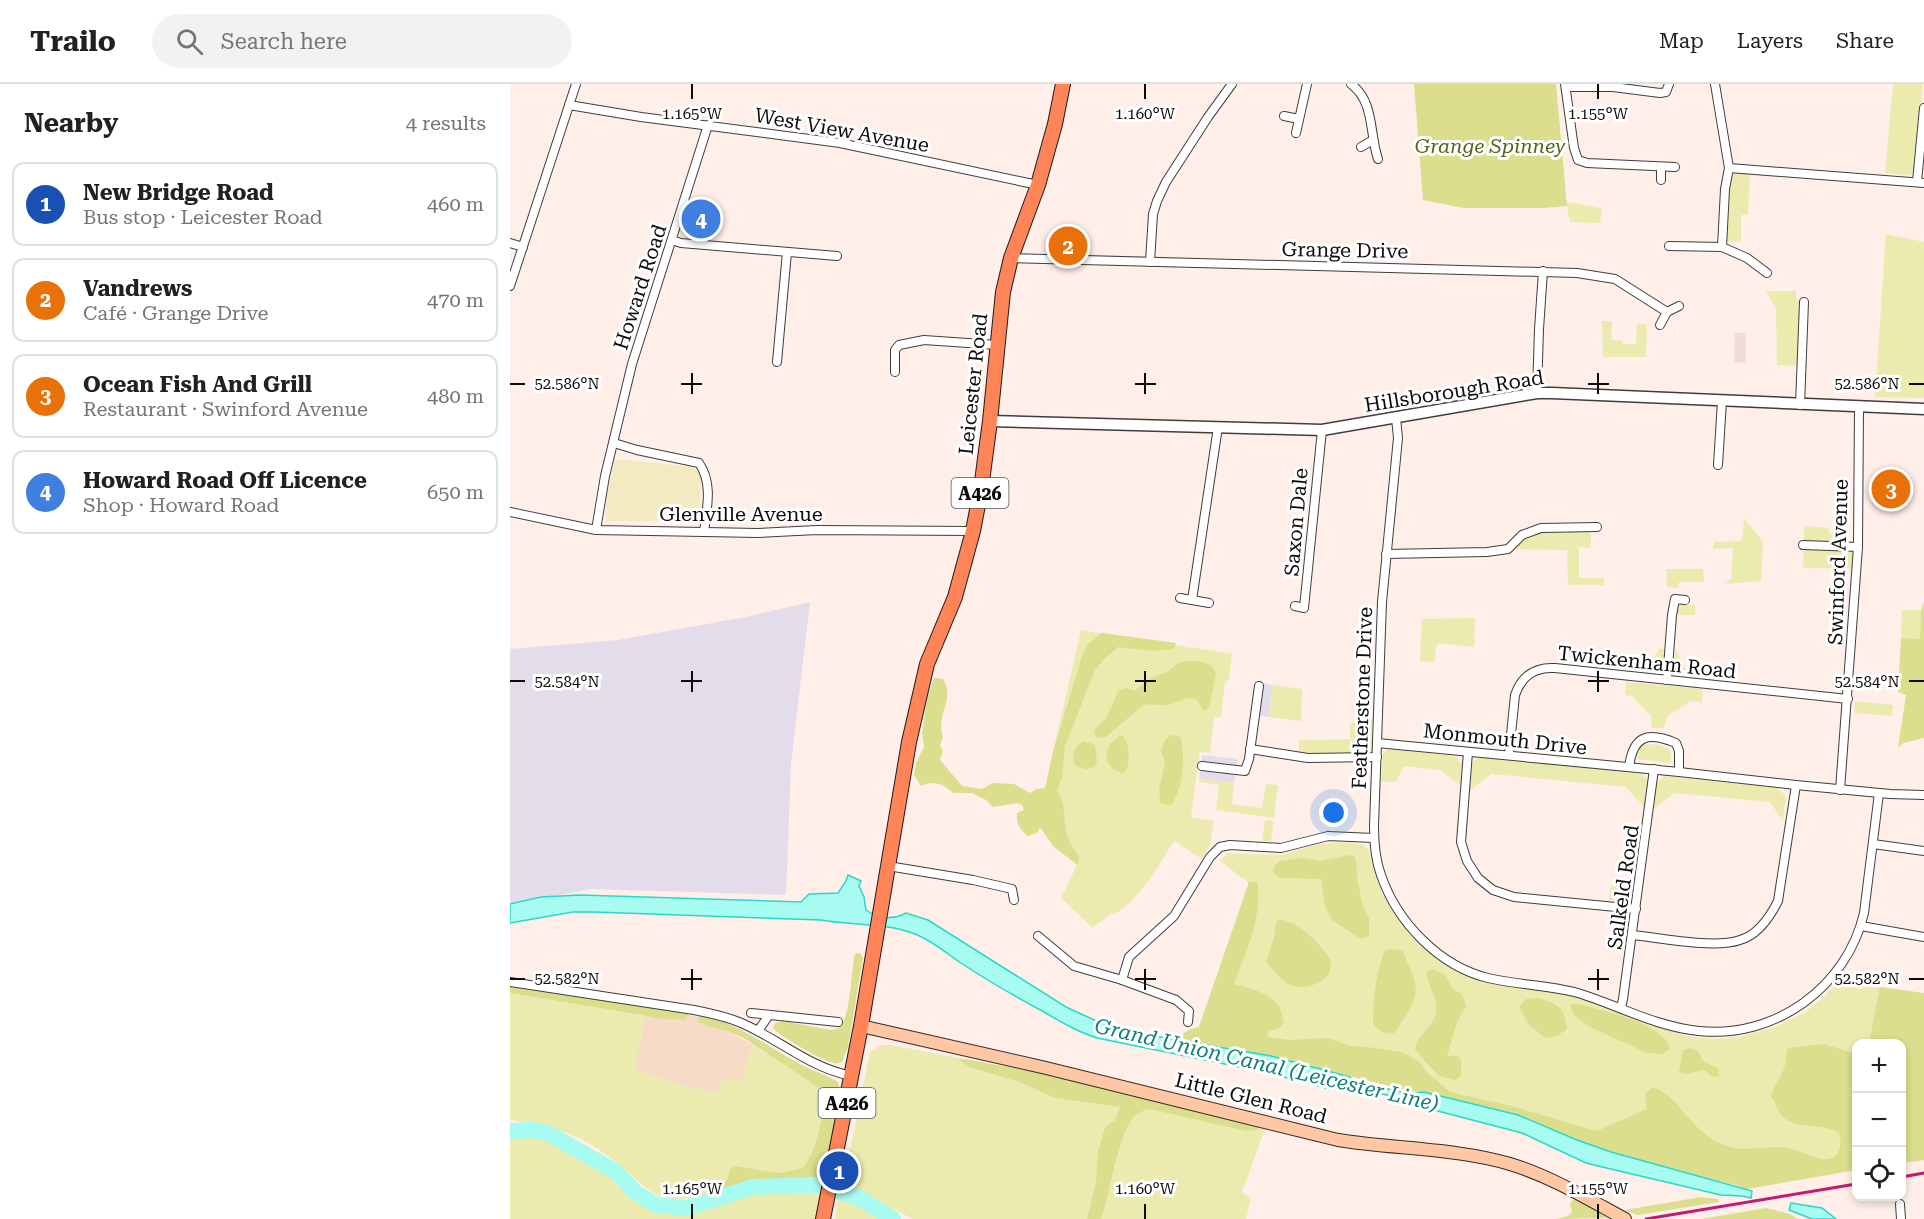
<!DOCTYPE html>
<html lang="en">
<head>
<meta charset="utf-8">
<style>
	:root { --surface:#fff; --page:#f2f2f2; --text:#202124; --muted:#757577; --line:#e0e0e0; --accent:#c51976 }
	body { margin:0; font-family:"Roboto Serif",serif; background:var(--page); color:var(--text) }
	.controls { position:absolute; right:18px; bottom:18px; display:grid; overflow:hidden; border-radius:12px; box-shadow:0 3px 9px #0003 }
	.controls button { width:54px; height:54px; display:grid; place-items:center; padding:0; border:0; border-bottom:2px solid var(--line); background:var(--surface); color:var(--text); font:30px sans-serif }
	.you { position:absolute; left:824px; top:729px; width:21px; height:21px; margin:-15px; border:4px solid #fff; border-radius:50%; background:#1a73e8; box-shadow:0 0 0 9px #1a73e833 }
	.badge { display:grid; place-items:center; width:39px; height:39px; border-radius:50%; background:var(--accent); color:#fff; font-size:20px; font-weight:700 }
	.pin { position:absolute; translate:-50% -50%; border:3px solid #fff; box-shadow:0 2px 6px #0006 }
	.list { margin:0; padding:0; list-style:none }
	h2 { display:flex; justify-content:space-between; align-items:center; height:78px; margin:0; padding:0 24px; font-size:26px }
	h2 small { font-size:20px; font-weight:400; color:var(--muted) }
	.list li { display:grid; grid-template-columns:39px 1fr auto; gap:18px; align-items:center; box-sizing:border-box; height:84px; margin:0 12px 12px; padding:0 12px; border:2px solid var(--line); border-radius:12px }
	.list b { display:block; font-size:22px; white-space:nowrap }
	.list p { margin:0; font-size:20px; white-space:nowrap; color:var(--muted) }
	.list em { font-size:20px; font-style:normal; color:var(--muted) }
	.icon { flex:none; width:33px; height:33px; fill:none; stroke:currentColor; stroke-width:2; stroke-linecap:round; stroke-linejoin:round }
	.map { position:relative; flex:none; width:1414px; height:1135px; overflow:hidden }
	header { display:flex; align-items:center; gap:36px; box-sizing:border-box; height:84px; padding:0 30px; background:var(--surface); border-bottom:2px solid var(--line) }
	header strong { font-size:28px }
	nav { display:flex; gap:33px; margin-inline-start:auto; font-size:21px }
	.search { width:420px; height:54px; background:var(--page); display:flex; align-items:center; gap:15px; box-sizing:border-box; padding:0 21px; border-radius:33px; color:var(--muted); font-size:22px }
	main { display:flex }
	aside { flex:1; background:var(--surface) }
	.map>svg:first-child { display:block }
	.industrial { fill:#e3ddeb }
	.farmland { fill:#f7dbc6 }
	.green { fill:#ecebaf }
	.forest { fill:#dade8d }
	.pitch { fill:#f2ebc2 }
	.plaza { fill:#eeddd8 }
	.water { fill:#a8fbf1; stroke:#29d8c7; stroke-width:1.5 }
	.lines { fill:none; stroke-linecap:round; stroke-linejoin:round }
	.river { stroke:#a8fbf1; stroke-width:16 }
	.minor-casing { stroke:#3e3e3e; stroke-width:10 }
	.tertiary-casing { stroke:#3e3e3e; stroke-width:13 }
	.secondary-casing { stroke:#2d2d2d; stroke-width:14 }
	.primary-casing { stroke:#1c1c1c; stroke-width:16 }
	.minor { stroke:#fff; stroke-width:8 }
	.tertiary { stroke:#fff; stroke-width:10 }
	.secondary { stroke:#ffc7a3; stroke-width:12 }
	.primary { stroke:#ff8458; stroke-width:14 }
	.rail { stroke:#c51976; stroke-width:3 }
	.ticks { fill:none; stroke:#0b0b0b; stroke-width:2 }
	.labels { text-anchor:middle; dominant-baseline:central; stroke-width:6; stroke-linejoin:round; paint-order:stroke }
	.shield { fill:#fff; stroke:#545454; stroke-width:1.5 }
	.shield-label { font-size:18px; font-weight:bold; fill:#0b0b0b }
	.street-label { font-size:20px; fill:#0b0b0b; stroke:#fff }
	.park-label { font-size:20px; font-style:italic; fill:#4f6617; stroke:#fff }
	.water-label { font-size:21px; font-style:italic; fill:#0c8079; stroke:#fff }
	.ticks-label { font-size:15px; text-anchor:middle; fill:#0b0b0b; stroke:#fff; stroke-width:6; stroke-linejoin:round; paint-order:stroke }
</style>
</head>
<body>
<header>
<strong>Trailo</strong>
<div class="search"><svg class="icon" aria-label="search" viewBox="0 0 24 24"><circle cx="10" cy="10" r="6"/><path d="M15 15l6 6"/></svg>Search here</div>
<nav><a>Map</a><a>Layers</a><a>Share</a></nav>
</header>
<main>
<aside>
<h2>Nearby<small>4 results</small></h2>
<ul class="list">
<li><span class="badge" style="background:#1a4fb4">1</span><div><b>New Bridge Road</b><p>Bus stop · Leicester Road</p></div><em>460 m</em></li>
<li><span class="badge" style="background:#e8710a">2</span><div><b>Vandrews</b><p>Café · Grange Drive</p></div><em>470 m</em></li>
<li><span class="badge" style="background:#e8710a">3</span><div><b>Ocean Fish And Grill</b><p>Restaurant · Swinford Avenue</p></div><em>480 m</em></li>
<li><span class="badge" style="background:#3f7fe0">4</span><div><b>Howard Road Off Licence</b><p>Shop · Howard Road</p></div><em>650 m</em></li>
</ul>
</aside>
<div class="map">
<svg width="1414" height="1135" viewBox="0 0 1414 1135">
	<rect width="100%" height="100%" fill="#ffefe8"/>
	<g class="industrial">
		<polygon points="300,518 281,680 276,811 80,805 0,821 0,565 108,556 236,533"/>
		<polygon points="745,598 763,601 759,633 741,631"/>
		<polygon points="692,671 728,675 724,699 689,695"/>
	</g>
	<polygon class="farmland" points="179,931 188,933 189,938 199,943 218,947 243,961 232,998 209,1010 175,1002 124,985 135,932 175,936"/>
	<g class="green">
		<polygon points="1383,0 1413,0 1405,85 1400,91 1375,89"/>
		<polygon points="1219,84 1240,86 1238,131 1231,131 1231,158 1212,156"/>
		<polygon points="1056,118 1092,124 1090,139 1060,138"/>
		<polygon points="1376,150 1414,158 1414,314 1365,313"/>
		<polygon points="1256,207 1286,207 1287,217 1294,218 1292,282 1267,281 1266,225"/>
		<polygon points="1092,237 1102,237 1101,255 1112,257 1113,260 1126,260 1127,240 1137,240 1136,273 1093,273"/>
		<polygon points="1234,434 1253,458 1251,497 1215,500 1221,495 1223,464 1203,465 1204,458 1232,457"/>
		<polygon points="1294,442 1319,444 1319,451 1331,451 1321,461 1348,463 1347,485 1293,484"/>
		<polygon points="1081,443 1081,464 1069,463 1069,494 1094,494 1094,501 1058,501 1057,466 998,465 1012,451 1031,444"/>
		<polygon points="1156,485 1193,485 1194,498 1169,498 1168,504 1157,503"/>
		<polygon points="1165,515 1175,516 1175,521 1185,521 1185,531 1162,531"/>
		<polygon points="1392,526 1411,526 1410,555 1391,554"/>
		<polygon points="965,534 964,563 927,559 924,578 910,577 912,535"/>
		<path d="M571,546L722,570L719,595L715,598L711,633H704L700,669L690,668L681,733L704,737L700,761L692,775L664,757C649,781 634,808 611,826C607,829 602,829 598,832C592,837 589,840 582,843L551,814L567,781L543,762L539,716L543,668Z"/>
		<polygon points="1150,564 1154,566 1152,583 1146,588 1135,588"/>
		<polygon points="1165,568 1167,568 1179,592 1170,590 1165,586"/>
		<polygon points="1116,598 1193,605 1192,618 1180,617 1157,633 1154,644 1142,644 1141,632 1122,612 1115,611"/>
		<polygon points="763,601 792,605 791,637 759,633"/>
		<polygon points="1345,617 1383,621 1382,632 1344,629"/>
		<polygon points="864,636 867,673 789,673 789,656 851,655 840,654 840,640 846,637"/>
		<path d="M1136,660C1150,661 1164,661 1161,679L1128,675L1127,669L1129,663Z"/>
		<polygon points="879,665 945,672 951,679 961,680 968,673 1132,690 1138,697 1147,698 1154,692 1267,704 1276,712 1273,737 1260,718 1165,709 1145,724 1134,723 1116,703 981,690 959,708 930,686 894,682 886,698 871,698 873,669"/>
		<polygon points="689,695 724,699 722,720 752,724 756,700 768,701 764,734 706,726 709,701 689,698"/>
		<polygon points="755,736 764,737 761,757 752,757"/>
		<path d="M826,758C838,759 851,757 859,766L872,810L902,853L943,884L976,896L1051,909L1082,918L1176,952L1206,955L1233,952L1264,943L1294,929L1313,914L1332,893L1370,903L1414,912V1076L1392,1079V960H1346V1086L1236,1105L1008,1031L761,972L688,958L689,943L739,799L710,777L717,769L771,771L809,760Z"/>
		<polygon points="1101,802 1122,805 1107,817 1099,816"/>
		<path d="M0,909L135,932L124,985L175,1002L208,1010L214,994L232,997L243,961L303,1000L314,1008C314,1031 307,1066 293,1084L269,1089L226,1082L218,1094L206,1105L207,1107C193,1111 177,1117 162,1115C141,1113 128,1096 113,1084C100,1073 85,1062 71,1055C49,1044 24,1041 0,1035Z"/>
		<polygon points="370,961 381,961 454,975 450,976 459,983 512,999 545,1014 610,1023 605,1036 595,1043 588,1067 586,1098 577,1135 403,1135 333,1100 360,968"/>
		<path d="M639,1025L716,1042H748L755,1045L732,1108L741,1114L736,1135H591C601,1108 607,1050 626,1031C629,1028 635,1026 639,1025Z"/>
		<polygon points="39,1051 60,1063 72,1073 101,1088 132,1116 150,1124 177,1127 202,1121 245,1104 306,1103 310,1113 305,1135 0,1135 0,1052"/>
		<polygon points="331,1112 341,1114 353,1123 376,1135 325,1135 328,1115"/>
	</g>
	<g class="forest">
		<polygon points="904,0 1046,0 1057,122 1034,124 954,124 913,116"/>
		<polygon points="1414,518 1414,654 1393,659 1388,664 1396,611 1388,608 1391,554 1410,555 1411,526"/>
		<path d="M592,549L666,559L664,565L642,567L608,563L595,574L585,586L555,662L552,694L547,706L553,719L556,748L560,759L569,773L568,781L543,762L530,743L527,749L518,752C510,745 506,740 507,729L514,726L512,721L507,719L483,723L476,716L462,709H443C433,699 423,696 411,702L404,691L406,679L414,663L412,649L417,616L424,594L433,595C446,615 425,630 433,654L430,661L433,667L430,676L452,702L472,705L483,699L504,700L520,709L526,705L535,704L543,668L573,569L579,559Z"/>
		<path d="M676,577H688L701,581L706,589L700,620L696,626H693L686,615C674,612 668,619 657,621C649,622 642,619 633,621L596,653L588,654L584,650L586,644L596,635L609,606L616,604L625,607C637,596 640,595 654,589C664,585 664,579 676,577Z"/>
		<path d="M612,651C620,657 621,682 614,689C590,685 592,660 612,651Z"/>
		<path d="M661,651L670,652C676,671 673,706 661,721H655L650,718L649,705L655,678L651,667L655,656Z"/>
		<path d="M574,657L585,661L587,678C581,688 574,686 564,680C562,669 564,663 574,657Z"/>
		<polygon points="840,771 844,772 846,776 847,793 852,819 859,834 859,852 851,855 822,836 815,822 811,795 770,794 763,788 765,781 770,777 793,774 810,777"/>
		<path d="M739,798H747C753,834 736,867 724,900C739,904 758,908 768,921C771,925 772,933 774,939L769,944L757,948L758,953L779,956L818,954L841,962L857,963L892,968L908,977L917,988L940,1008L1001,1022L1087,1047L1137,1025L1135,1010L1143,1003C1165,1011 1176,1035 1194,1049C1199,1054 1208,1058 1214,1061C1232,1070 1259,1060 1278,1064C1290,1066 1307,1077 1318,1075C1331,1074 1332,1058 1329,1049C1312,1038 1287,1046 1273,1033C1267,1028 1267,1019 1261,1013C1263,1002 1271,995 1274,984C1277,977 1275,971 1278,964L1314,960L1346,970V1086L1236,1105L1227,1101L1177,1090L1101,1068L1067,1056L1008,1031L914,1008L910,1009C830,991 752,967 670,956C672,947 681,945 689,943Z"/>
		<path d="M769,835C791,839 808,858 821,876C820,880 821,886 819,890C815,896 808,898 803,901C783,909 766,893 756,877L764,854L766,838Z"/>
		<path d="M885,865L893,867C895,874 899,881 902,889C913,913 897,930 884,949C874,951 870,947 863,940C863,915 866,889 875,866Z"/>
		<path d="M350,869L353,874L338,963L332,978C327,979 328,980 323,979C308,974 273,954 263,944L265,939L273,937L321,946C325,945 327,945 330,942C341,933 341,885 345,870Z"/>
		<path d="M921,885L935,890L943,905L952,910L956,922L947,938L937,972H948L951,976V992L946,996L929,992L905,966C906,951 923,944 926,929C929,914 916,901 917,887Z"/>
		<polygon points="0,901 174,928 179,931 175,936 154,935 0,909"/>
		<polygon points="1370,903 1414,909 1414,1076 1392,1079 1392,960 1359,959"/>
		<path d="M1030,914C1050,922 1054,923 1057,945L1047,952L1035,954L1019,941L1009,923L1016,915Z"/>
		<path d="M1062,920H1069C1094,927 1134,935 1153,953C1157,956 1158,961 1160,965L1152,970L1137,969L1078,942L1065,932L1060,923Z"/>
		<path d="M191,931C230,941 253,959 286,978C300,986 315,990 328,998L330,1008L317,1086L312,1096L254,1097L207,1107L206,1105L218,1094L220,1085L226,1082L269,1089L293,1084C307,1066 314,1031 314,1008L303,1000L235,955L218,947L199,943L188,938V933Z"/>
		<polygon points="1181,964 1188,967 1193,977 1209,985 1209,992 1203,993 1195,986 1175,990 1169,988 1173,966"/>
		<path d="M454,975L526,988L748,1042V1046L736,1047L639,1025C635,1026 630,1028 626,1031C607,1050 601,1108 591,1135H577L586,1098L588,1067L595,1043L605,1036L610,1023L545,1014L512,999L459,983L449,976Z"/>
		<polygon points="1191,1113 1208,1115 1209,1118 1128,1131 1115,1126"/>
		<polygon points="1063,1116 1068,1116 1099,1130 1101,1134 1046,1135 1058,1132 1062,1128 1060,1120"/>
		<polygon points="1256,1124 1280,1130 1288,1135 1191,1135"/>
	</g>
	<polygon class="pitch" points="105,375 182,383 191,390 190,433 188,437 96,437 97,410"/>
	<polygon class="plaza" points="1225,249 1236,249 1236,279 1224,278"/>
	<g class="water">
		<path d="M338,791L351,797L349,802L354,813L356,826C368,835 383,836 396,829L418,836L556,923L591,939L627,949L761,972L840,993L843,997L901,1010L914,1008L1008,1031L1067,1056L1101,1068L1242,1107L1241,1114L1232,1112L1211,1111L1088,1082L1076,1079L1012,1049L920,1025L899,1016L841,1003L820,1005L754,988L587,954C568,948 551,938 534,928C506,913 478,897 451,879C436,869 423,857 405,850C374,838 344,842 311,836L84,828H63L0,839V820L31,813L70,811L291,818L299,810L328,809L336,797Z"/>
		<polygon points="1281,1119 1312,1124 1326,1135 1302,1135 1279,1126"/>
	</g>
	<g class="lines">
		<polyline class="river" points="0,1047 23,1046 38,1049 106,1088 125,1108 146,1121 177,1124 243,1103 305,1101 348,1113 383,1135"/>
		<g class="minor-casing">
			<g id="minor">
				<path d="M841,0C865,18 859,49 868,75"/>
				<polyline points="1055,0 1064,64 1068,76 1077,79 1165,83"/>
				<polyline points="1056,3 1103,3 1150,9 1156,8 1159,0"/>
				<polyline points="59,21 131,33 330,59 528,101"/>
				<polyline points="774,32 789,35"/>
				<polyline points="786,49 797,0"/>
				<polyline points="851,63 863,56"/>
				<polyline points="1151,83 1151,96"/>
				<polyline points="1219,84 1414,99"/>
				<polyline points="1407,98 1414,24"/>
				<polyline points="162,156 171,159 327,172"/>
				<polyline points="0,159 13,163"/>
				<polyline points="1159,162 1212,163 1215,105 1219,84 1205,0"/>
				<polyline points="1212,163 1237,174 1257,189"/>
				<polyline points="501,174 1067,189 1105,195 1157,228 1169,222"/>
				<polyline points="640,178 643,130 647,117 656,98 698,33 722,0"/>
				<polyline points="0,202 66,0"/>
				<polyline points="1150,241 1157,228"/>
				<polyline points="267,278 277,168"/>
				<polyline points="385,288 385,266 389,261 414,256 487,261"/>
				<polyline points="1027,309 1029,245 1033,187"/>
				<polyline points="1290,321 1294,218"/>
				<path d="M886,334L888,354L872,518L864,742C864,759 865,775 871,791C887,838 929,882 978,894C1008,901 1038,901 1068,909C1107,921 1147,943 1189,947C1265,955 1337,903 1354,829L1369,709"/>
				<path d="M104,359L127,366L189,379C203,399 197,424 194,448"/>
				<polyline points="1208,381 1212,317"/>
				<polyline points="0,428 86,446 248,449 307,446 463,447"/>
				<polyline points="86,446 95,392 122,280 198,41"/>
				<polyline points="1293,461 1348,463"/>
				<polyline points="876,470 977,468 998,465 1012,451 1031,444 1087,443"/>
				<polyline points="670,514 682,516"/>
				<polyline points="699,519 682,516 708,343"/>
				<polyline points="785,522 794,524 812,346"/>
				<polyline points="1157,596 1162,531 1165,515 1175,516"/>
				<polyline points="867,659 1169,688 1286,701 1380,710 1414,711"/>
				<polyline points="740,665 798,674 867,673"/>
				<polyline points="958,668 951,758 957,777 968,794 983,806 1004,813 1126,825"/>
				<path d="M999,670L1005,611C1012,591 1025,583 1045,584L1338,615"/>
				<polyline points="692,682 735,687 739,675 749,602"/>
				<path d="M1119,683C1123,652 1137,647 1166,659L1169,667V688"/>
				<polyline points="1330,706 1348,463 1349,323"/>
				<polyline points="1363,760 1414,767"/>
				<polyline points="378,782 463,796 502,805 504,816"/>
				<polyline points="1351,842 1414,853"/>
				<path d="M1123,851C1151,854 1204,865 1230,856C1248,851 1260,833 1268,817L1286,701"/>
				<polyline points="528,852 564,882 612,896 619,873 664,832 700,773 710,763 720,761 771,764 818,752 864,754"/>
				<polyline points="612,896 666,916 679,927 678,938"/>
				<path d="M0,898L184,926C199,929 214,932 229,938C268,954 299,984 342,992"/>
				<polyline points="1111,924 1113,915 1144,685"/>
				<polyline points="241,929 328,938"/>
				<polyline points="248,947 259,931"/>
				<polyline points="1390,1120 1391,1135"/>
			</g>
		</g>
		<g class="tertiary-casing">
			<polyline id="tertiary" points="480,337 812,346 1027,309 1042,309 1414,325"/>
		</g>
		<g class="secondary-casing">
			<path id="secondary" d="M351,942L536,984L828,1056C884,1065 945,1064 1000,1080C1040,1092 1078,1115 1115,1135"/>
		</g>
		<g class="primary-casing">
			<polyline id="primary" points="313,1135 351,942 399,658 417,580 445,513 463,447 471,405 480,337 493,208 501,174 528,101 545,40 553,0"/>
		</g>
		<use href="#minor" class="minor"/>
		<use href="#tertiary" class="tertiary"/>
		<use href="#secondary" class="secondary"/>
		<use href="#primary" class="primary"/>
		<g class="rail">
			<polyline points="1392,1093 1414,1089"/>
			<polyline points="1136,1135 1346,1100"/>
		</g>
	</g>
	<path class="ticks" d="M182,0V15M635,0V15M1088,0V15M182,289V310M635,289V310M1088,289V310M0,300H15M171,300H192M625,300H646M1078,300H1099M1399,300H1414M182,587V608M635,587V608M1088,587V608M0,597H15M171,597H192M625,597H646M1078,597H1099M1399,597H1414M182,885V906M635,885V906M1088,885V906M0,895H15M171,895H192M625,895H646M1078,895H1099M1399,895H1414M182,1120V1135M635,1120V1135M1088,1120V1135"/>
	<g class="labels">
		<g class="shield">
			<rect x="441.5" y="394" width="57" height="30" rx="4.5"/>
			<rect x="308.5" y="1004" width="57" height="30" rx="4.5"/>
		</g>
		<g class="shield-label">
			<text x="470" y="409">A426</text>
			<text x="337" y="1019">A426</text>
		</g>
		<g class="street-label">
			<text transform="translate(332 46) rotate(10)">West View Avenue</text>
			<text transform="translate(835 166) rotate(1)">Grange Drive</text>
			<text transform="translate(130 203) rotate(-72)">Howard Road</text>
			<text transform="translate(463 300) rotate(-84)">Leicester Road</text>
			<text transform="translate(944 307) rotate(-9)">Hillsborough Road</text>
			<text x="231" y="430">Glenville Avenue</text>
			<text transform="translate(786 438) rotate(-85)">Saxon Dale</text>
			<text transform="translate(1328 478) rotate(-88)">Swinford Avenue</text>
			<text transform="translate(1137 578) rotate(6)">Twickenham Road</text>
			<text transform="translate(852 614) rotate(-88)">Featherstone Drive</text>
			<text transform="translate(995 655) rotate(6)">Monmouth Drive</text>
			<text transform="translate(1113 803) rotate(-82)">Salkeld Road</text>
			<text transform="translate(741 1014) rotate(14)">Little Glen Road</text>
		</g>
		<g class="park-label">
			<text x="980" y="62">Grange Spinney</text>
		</g>
		<g class="water-label">
			<text transform="translate(757 981) rotate(13)">Grand Union Canal (Leicester Line)</text>
		</g>
	</g>
	<g class="ticks-label">
		<text x="182" y="35">1.165°W</text>
		<text x="635" y="35">1.160°W</text>
		<text x="1088" y="35">1.155°W</text>
		<text x="57" y="305">52.586°N</text>
		<text x="1357" y="305">52.586°N</text>
		<text x="57" y="603">52.584°N</text>
		<text x="1357" y="603">52.584°N</text>
		<text x="57" y="900">52.582°N</text>
		<text x="1357" y="900">52.582°N</text>
		<text x="182" y="1110">1.165°W</text>
		<text x="635" y="1110">1.160°W</text>
		<text x="1088" y="1110">1.155°W</text>
	</g>
</svg>
<div class="controls">
<button>+</button>
<button>−</button>
<button><svg class="icon" aria-label="locate" viewBox="0 0 24 24"><circle cx="12" cy="12" r="6"/><path d="M12 2v4M12 18v4M2 12h4M18 12h4"/></svg></button>
</div>
<div class="you"></div>
<div class="pin badge" style="left:329px;top:1087px;background:#1a4fb4">1</div>
<div class="pin badge" style="left:558px;top:162px;background:#e8710a">2</div>
<div class="pin badge" style="left:1381px;top:405px;background:#e8710a">3</div>
<div class="pin badge" style="left:191px;top:135px;background:#3f7fe0">4</div>
</div>
</main>
</body>
</html>
